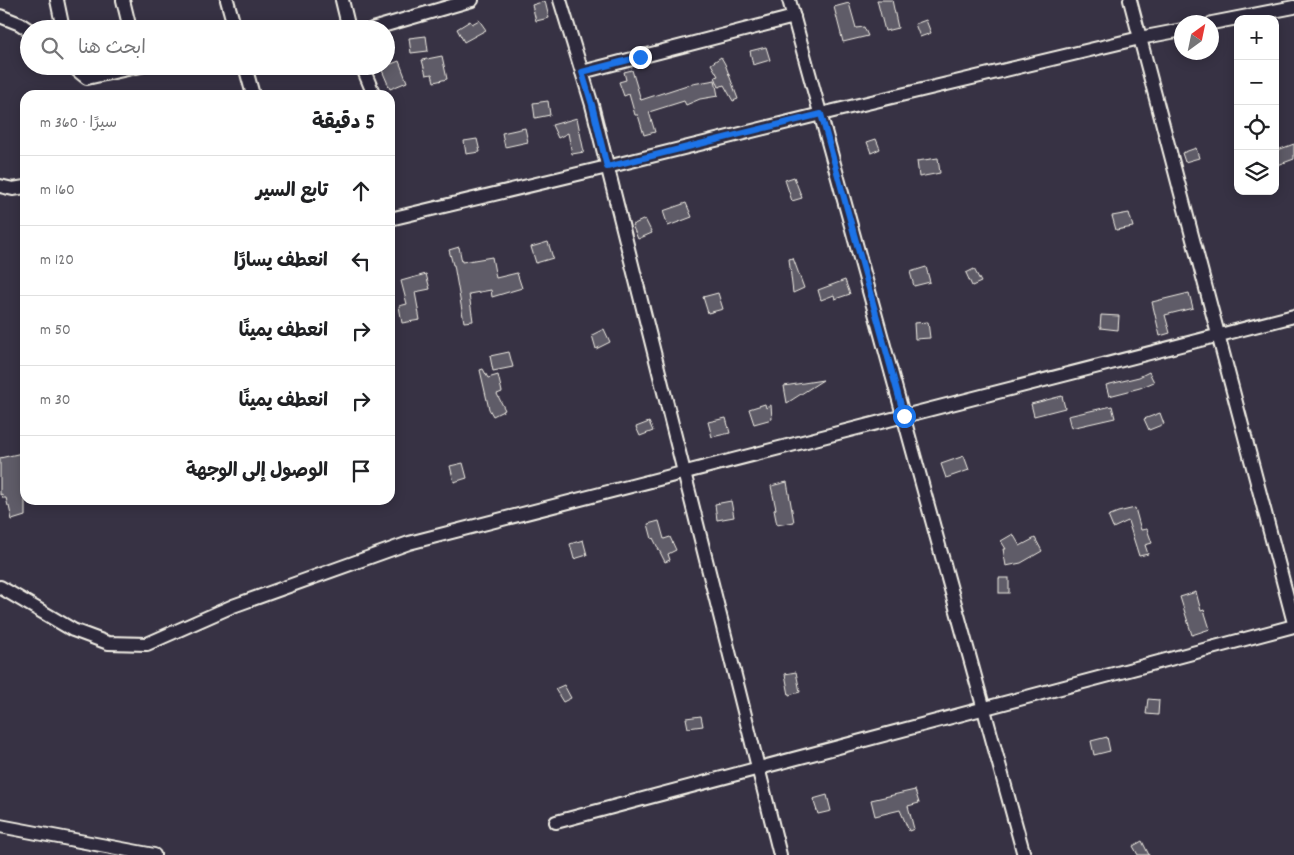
<!DOCTYPE html>
<html lang="ar">
<head>
<meta charset="utf-8">
<style>
	:root { --surface:#fff; --page:#f2f2f2; --text:#202124; --muted:#757577; --line:#e0e0e0 }
	body { margin:0; font-family:Dekko,"Playpen Sans Arabic",sans-serif; background:var(--page); color:var(--text); direction:rtl }
	.controls { position:absolute; right:15px; top:15px; display:grid; overflow:hidden; border-radius:10px; box-shadow:0 2px 12px #0003 }
	.controls button { width:45px; height:45px; display:grid; place-items:center; padding:0; border:0; border-bottom:1px solid var(--line); background:var(--surface); color:var(--text); font:25px sans-serif }
	.compass { position:absolute; left:1174px; top:15px; width:45px; height:45px; border-radius:50%; background:var(--surface); box-shadow:0 2px 12px #0003; rotate:33deg }
	.stop { position:absolute; width:15px; height:15px; margin:-11px; border:4px solid #1a73e8; border-radius:50%; background:#fff }
	.stop.end { background:#1a73e8; border-color:#fff; box-shadow:0 1px 5px #0008 }
	.list { margin:0; padding:0; list-style:none }
	h2 { display:flex; justify-content:space-between; align-items:center; height:65px; margin:0; padding:0 20px; font-size:21px }
	h2 small { font-size:16px; font-weight:400; color:var(--muted) }
	.list li { display:grid; grid-template-columns:32px 1fr auto; gap:15px; align-items:center; box-sizing:border-box; height:70px; padding:0 20px; border-top:1px solid var(--line) }
	.list b { display:block; font-size:19px; white-space:nowrap }
	.list em { font-size:16px; font-style:normal; color:var(--muted) }
	.icon { flex:none; width:28px; height:28px; fill:none; stroke:currentColor; stroke-width:2; stroke-linecap:round; stroke-linejoin:round }
	.map { position:relative; flex:none; width:1294px; height:855px; overflow:hidden; direction:ltr }
	.search { position:absolute; background:var(--surface); box-shadow:0 2px 12px #0003; left:20px; top:20px; width:375px; height:55px; display:flex; align-items:center; gap:12px; box-sizing:border-box; padding:0 18px; border-radius:28px; color:var(--muted); font-size:19px }
	.panel { position:absolute; background:var(--surface); box-shadow:0 2px 12px #0003; left:20px; top:90px; width:375px; height:415px; border-radius:15px; direction:rtl }
	.map>svg:first-child { display:block }
	.building { fill:#5f5c67; stroke:#f4f1e8 }
	.lines { fill:none; stroke-linecap:round; stroke-linejoin:round }
	.minor-casing { stroke:#f4f1e8; stroke-width:16 }
	.minor { stroke:#2f2a3d; stroke-width:12 }
	.route { stroke:#1a73e8; stroke-width:6 }
</style>
</head>
<body>
<div class="map">
<svg width="1294" height="855" viewBox="0 0 1294 855">
	<rect width="100%" height="100%" fill="#373244"/>
	<filter id="ink" filterUnits="userSpaceOnUse"><feTurbulence type="fractalNoise" baseFrequency=".02" numOctaves="2"/><feDisplacementMap in="SourceGraphic" scale="10" xChannelSelector="R" yChannelSelector="G"/><feConvolveMatrix kernelMatrix="1 2 1 2 8 2 1 2 1" color-interpolation-filters="sRGB"/></filter>
	<g filter="url(#ink)">
		<g class="building">
			<polygon points="877,0 892,0 898,28 885,31"/>
			<polygon points="545,1 549,18 536,21 532,5"/>
			<polygon points="849,3 856,28 864,27 868,36 843,42 834,7"/>
			<polygon points="479,20 486,30 464,42 457,29 470,21 472,24"/>
			<polygon points="926,20 931,33 920,37 915,24"/>
			<polygon points="426,36 428,51 411,53 409,38"/>
			<polygon points="766,47 770,60 753,65 750,51"/>
			<polygon points="442,56 447,79 434,82 432,74 426,75 422,60"/>
			<polygon points="721,57 725,64 738,99 733,101 724,85 719,87 715,77 718,76 711,64"/>
			<polygon points="399,61 407,82 390,89 381,68"/>
			<polygon points="632,70 641,100 687,85 715,80 718,96 700,99 686,105 684,101 649,112 655,132 644,135 638,115 635,115 629,94 624,96 619,82 626,80 624,72"/>
			<polygon points="548,101 550,115 535,118 533,103"/>
			<polygon points="577,118 584,152 572,154 568,133 558,138 552,125"/>
			<polygon points="525,128 528,142 505,147 502,133"/>
			<polygon points="477,139 480,152 466,154 464,141"/>
			<polygon points="876,139 880,149 871,153 867,142"/>
			<polygon points="1294,144 1294,159 1275,166 1275,151"/>
			<polygon points="1196,148 1199,158 1185,162 1182,153"/>
			<polygon points="938,158 940,173 919,177 917,161"/>
			<polygon points="794,177 802,198 792,201 785,180"/>
			<polygon points="686,203 692,217 668,226 663,211"/>
			<polygon points="1129,213 1133,227 1116,230 1112,216"/>
			<polygon points="645,219 652,233 638,239 632,225"/>
			<polygon points="548,242 553,258 536,263 531,247"/>
			<polygon points="459,247 462,262 492,257 496,278 517,273 522,288 492,297 491,290 469,294 473,321 464,322 454,265 453,265 449,250"/>
			<polygon points="793,258 804,288 793,293 789,259"/>
			<polygon points="926,267 930,282 914,286 910,272"/>
			<polygon points="974,269 981,282 972,286 966,273"/>
			<polygon points="426,274 430,289 415,292 420,320 402,323 399,306 407,304 401,281"/>
			<polygon points="845,280 850,294 835,299 834,295 821,300 818,290"/>
			<polygon points="718,293 723,309 708,313 703,297"/>
			<polygon points="1189,293 1193,308 1165,315 1170,333 1160,336 1152,302"/>
			<polygon points="1101,315 1119,316 1118,330 1100,328"/>
			<polygon points="928,322 930,338 915,339 914,323"/>
			<polygon points="604,329 610,342 596,349 592,335"/>
			<polygon points="509,352 513,367 493,371 490,356"/>
			<polygon points="483,369 488,378 498,375 502,392 497,394 505,410 493,416 489,409 480,370"/>
			<polygon points="1149,372 1154,382 1140,388 1109,396 1106,385 1139,377"/>
			<polygon points="823,380 787,403 784,386"/>
			<polygon points="1062,396 1065,408 1034,416 1031,404"/>
			<polygon points="765,404 766,408 771,405 772,419 754,424 749,409"/>
			<polygon points="1112,406 1115,418 1071,428 1068,416"/>
			<polygon points="1160,413 1164,424 1149,430 1144,419"/>
			<polygon points="726,418 730,433 712,437 708,422"/>
			<polygon points="649,422 653,431 640,436 636,427"/>
			<polygon points="22,453 25,463 25,516 12,520 9,506 8,506 6,498 3,498 2,494 0,495 0,458"/>
			<polygon points="964,456 969,470 946,478 941,464"/>
			<polygon points="463,463 467,478 454,482 450,466"/>
			<polygon points="787,482 794,522 777,525 774,510 776,509 771,486"/>
			<polygon points="731,501 734,517 717,520 715,504"/>
			<polygon points="1135,508 1141,530 1147,529 1152,543 1145,545 1148,554 1139,556 1128,521 1113,528 1108,516 1118,512"/>
			<polygon points="659,521 664,539 670,537 676,550 668,554 670,560 665,562 653,538 652,539 648,524"/>
			<polygon points="1013,534 1020,546 1035,538 1042,551 1021,563 1006,566 1003,549 1006,549 1001,541"/>
			<polygon points="583,540 587,555 574,559 570,544"/>
			<rect x="999" y="578" width="10" height="15"/>
			<polygon points="1196,592 1201,611 1204,610 1210,629 1192,635 1180,597"/>
			<polygon points="796,672 800,692 789,695 785,674"/>
			<polygon points="564,685 571,698 563,702 555,689"/>
			<polygon points="1148,699 1159,700 1158,715 1146,714"/>
			<polygon points="701,716 703,726 688,728 686,718"/>
			<polygon points="1107,737 1110,751 1094,755 1091,741"/>
			<polygon points="915,790 919,803 908,806 914,829 909,831 900,810 875,816 871,800"/>
			<polygon points="827,795 831,811 818,814 813,799"/>
			<polygon points="1142,841 1149,855 1138,855 1133,846"/>
		</g>
		<g class="lines">
			<g class="minor-casing">
				<g id="minor">
					<polyline points="57,0 63,29"/>
					<polyline points="123,0 130,29"/>
					<polyline points="227,0 235,29"/>
					<polyline points="342,0 349,29"/>
					<polyline points="560,0 592,105 780,855"/>
					<polyline points="789,0 1024,855"/>
					<polyline points="1130,0 1294,623"/>
					<polyline points="0,16 20,24 29,30"/>
					<polyline points="1212,23 1294,7"/>
					<polyline points="372,29 472,0"/>
					<polyline points="72,66 87,78 141,66"/>
					<polyline points="245,66 253,95"/>
					<polyline points="362,66 374,95"/>
					<polyline points="582,72 794,17"/>
					<polyline points="0,186 13,189 25,187"/>
					<polyline points="390,219 607,167 821,114 1140,38 1182,30"/>
					<polyline points="0,587 73,630 108,643 147,644 233,606 409,543 1294,316"/>
					<polyline points="556,822 1294,626"/>
					<polyline points="0,826 154,855"/>
				</g>
			</g>
			<use href="#minor" class="minor"/>
		</g>
	</g>
	<g class="lines" filter="url(#ink)">
		<polyline class="route" points="640,57 582,72 592,105 607,167 821,114 904,416"/>
	</g>
</svg>
<div class="controls">
<button>+</button>
<button>−</button>
<button><svg class="icon" aria-label="locate" viewBox="0 0 24 24"><circle cx="12" cy="12" r="6"/><path d="M12 2v4M12 18v4M2 12h4M18 12h4"/></svg></button>
<button><svg class="icon" aria-label="layers" viewBox="0 0 24 24"><path d="M12 4l9 5-9 5-9-5zM3 14l9 5 9-5"/></svg></button>
</div>
<svg class="compass" viewBox="-18 -18 36 36"><path d="M0-13l5 13h-10z" fill="#e53935"/><path d="M0 13l5-13h-10z" fill="#757577"/></svg>
<div class="stop" style="left:904px;top:416px"></div>
<div class="stop end" style="left:640px;top:57px"></div>
<div class="search"><svg class="icon" aria-label="search" viewBox="0 0 24 24"><circle cx="10" cy="10" r="6"/><path d="M15 15l6 6"/></svg>ابحث هنا</div>
<section class="panel">
<h2>5 دقيقة<small>سيرًا · 360 m</small></h2>
<ul class="list">
<li><svg class="icon" aria-label="ahead" viewBox="0 0 24 24"><path d="M12 20V5M6 11l6-6 6 6"/></svg><div><b>تابع السير</b></div><em>160 m</em></li>
<li><svg class="icon" aria-label="left" viewBox="0 0 24 24"><path d="M17 20v-9H6M10 6l-5 5 5 5"/></svg><div><b>انعطف يسارًا</b></div><em>120 m</em></li>
<li><svg class="icon" aria-label="right" viewBox="0 0 24 24"><path d="M7 20v-9h11M14 6l5 5-5 5"/></svg><div><b>انعطف يمينًا</b></div><em>50 m</em></li>
<li><svg class="icon" aria-label="right" viewBox="0 0 24 24"><path d="M7 20v-9h11M14 6l5 5-5 5"/></svg><div><b>انعطف يمينًا</b></div><em>30 m</em></li>
<li><svg class="icon" aria-label="arrive" viewBox="0 0 24 24"><path d="M6 21V4h12l-3 4 3 4H6"/></svg><div><b>الوصول إلى الوجهة</b></div></li>
</ul>
</section>
</div>
</body>
</html>
